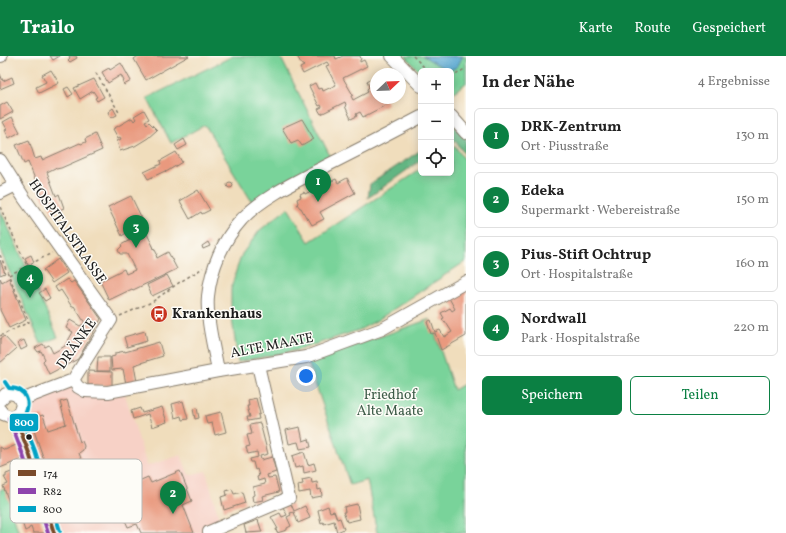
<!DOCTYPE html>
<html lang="de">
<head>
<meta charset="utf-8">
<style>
	:root { --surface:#fff; --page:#f2f2f2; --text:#222; --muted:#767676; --line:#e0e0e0; --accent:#0b8043 }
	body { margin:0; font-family:Vollkorn,serif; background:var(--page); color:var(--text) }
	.controls { position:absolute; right:12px; top:12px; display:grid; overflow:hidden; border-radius:6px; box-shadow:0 2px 10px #0003 }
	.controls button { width:36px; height:36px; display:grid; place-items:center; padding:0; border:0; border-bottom:1px solid var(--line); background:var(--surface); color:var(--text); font:20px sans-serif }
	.compass { position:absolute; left:370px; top:12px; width:36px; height:36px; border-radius:50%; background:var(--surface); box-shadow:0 2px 10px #0003; rotate:67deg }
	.you { position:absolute; left:306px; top:320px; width:14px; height:14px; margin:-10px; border:3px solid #fff; border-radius:50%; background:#1a73e8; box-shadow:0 0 0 6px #1a73e833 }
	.badge { display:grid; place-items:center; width:26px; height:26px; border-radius:50%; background:var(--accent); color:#fff; font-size:13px; font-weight:700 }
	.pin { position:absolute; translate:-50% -33px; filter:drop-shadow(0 1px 2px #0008) }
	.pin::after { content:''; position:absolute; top:21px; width:14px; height:12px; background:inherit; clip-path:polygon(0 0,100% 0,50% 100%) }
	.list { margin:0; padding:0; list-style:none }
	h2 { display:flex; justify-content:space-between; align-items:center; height:52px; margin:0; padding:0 16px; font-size:17px }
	h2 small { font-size:13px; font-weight:400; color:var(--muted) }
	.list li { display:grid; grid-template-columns:26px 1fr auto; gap:12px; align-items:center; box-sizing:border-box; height:56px; margin:0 8px 8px; padding:0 8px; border:1px solid var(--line); border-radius:6px }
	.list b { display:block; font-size:15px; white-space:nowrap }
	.list p { margin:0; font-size:13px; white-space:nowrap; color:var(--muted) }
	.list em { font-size:13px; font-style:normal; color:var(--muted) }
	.actions { display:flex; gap:8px; padding:12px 16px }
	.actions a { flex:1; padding:9px 0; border:1px solid var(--accent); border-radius:6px; text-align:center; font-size:14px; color:var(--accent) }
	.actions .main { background:var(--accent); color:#fff }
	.icon { flex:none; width:22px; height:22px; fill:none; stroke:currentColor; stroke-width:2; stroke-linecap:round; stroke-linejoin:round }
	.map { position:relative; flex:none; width:466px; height:477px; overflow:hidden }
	header { display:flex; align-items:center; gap:24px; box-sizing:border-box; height:56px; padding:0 20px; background:var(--accent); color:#fff }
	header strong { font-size:19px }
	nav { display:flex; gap:22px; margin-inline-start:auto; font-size:14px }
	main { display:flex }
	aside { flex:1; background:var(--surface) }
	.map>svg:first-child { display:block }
	.built { fill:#f7d1c6 }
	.green { fill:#79d39a; stroke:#4a785b }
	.forest { fill:#62b582; stroke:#3f684f }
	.water { fill:#55a6d0; stroke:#386176 }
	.building { fill:#e9997e }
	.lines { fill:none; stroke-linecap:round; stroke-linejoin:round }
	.minor-casing { stroke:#867c6c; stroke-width:14 }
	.path { stroke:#867c6c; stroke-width:1.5; stroke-dasharray:3 3; stroke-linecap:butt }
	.minor { stroke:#fff; stroke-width:12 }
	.bus-1-casing { stroke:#fdfcf7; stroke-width:7 }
	.bus-2-casing { stroke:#fdfcf7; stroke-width:7 }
	.bus-3-casing { stroke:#fdfcf7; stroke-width:7 }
	.bus-1 { stroke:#7a4b2a; stroke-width:4 }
	.bus-2 { stroke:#8e44ad; stroke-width:4 }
	.bus-3 { stroke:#01a2c5; stroke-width:4 }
	.bus-dot { fill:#1c1c1c; stroke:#fdfcf7; stroke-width:1.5 }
	.labels { text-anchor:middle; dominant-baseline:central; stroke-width:3; stroke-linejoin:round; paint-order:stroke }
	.street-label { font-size:14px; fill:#1c1c1c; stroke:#fdfcf7 }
	.poi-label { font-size:14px; font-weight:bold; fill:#1c1c1c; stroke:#fdfcf7; text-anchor:start }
	.park-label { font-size:14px; fill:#3d5c48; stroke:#fdfcf7 }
	.key { fill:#fdfcf7; stroke:#bab9b5; stroke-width:1 }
	.key-label { font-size:11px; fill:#1c1c1c }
	.line-badge { stroke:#fdfcf7; stroke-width:1.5 }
	.badge-label { font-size:11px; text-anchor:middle; font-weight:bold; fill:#fff }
</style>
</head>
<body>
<header>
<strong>Trailo</strong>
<nav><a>Karte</a><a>Route</a><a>Gespeichert</a></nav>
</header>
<main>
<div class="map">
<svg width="466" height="477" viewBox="0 0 466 477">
	<rect width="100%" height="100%" fill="#fdfcf7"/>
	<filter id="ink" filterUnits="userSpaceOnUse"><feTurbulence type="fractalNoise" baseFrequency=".025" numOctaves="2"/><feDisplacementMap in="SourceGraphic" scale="8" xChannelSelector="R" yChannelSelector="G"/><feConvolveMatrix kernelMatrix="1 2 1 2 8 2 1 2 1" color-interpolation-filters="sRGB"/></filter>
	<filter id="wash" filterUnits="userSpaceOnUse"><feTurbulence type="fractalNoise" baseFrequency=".012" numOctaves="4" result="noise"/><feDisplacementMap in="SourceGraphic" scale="16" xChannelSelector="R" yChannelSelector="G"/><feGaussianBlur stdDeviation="0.9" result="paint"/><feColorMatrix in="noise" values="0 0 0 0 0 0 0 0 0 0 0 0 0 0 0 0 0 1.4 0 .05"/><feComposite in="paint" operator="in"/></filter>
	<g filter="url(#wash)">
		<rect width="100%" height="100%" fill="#f0ddbc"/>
		<polygon class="built" points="72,329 125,338 147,410 181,399 189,419 206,415 221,470 209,477 62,477 20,363 28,347"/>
		<g class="green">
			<polygon points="233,0 280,0 330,100 278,130 252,146 205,69 171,87 147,42"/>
			<polygon points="405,0 466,0 466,27 451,38 451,15 421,15 421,17"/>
			<polygon points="455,90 466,106 466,205 376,265 359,274 298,294 238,306 231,255 231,233 236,215 242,198 260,174 288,152 309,186 421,113 421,117 451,117 451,93"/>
			<polygon points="0,153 58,281 41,288 0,194"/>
			<polygon points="430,263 454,334 466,327 466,477 377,477 367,424 350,429 308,306"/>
			<polygon points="5,432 19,477 0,477 0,434"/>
		</g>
		<g class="forest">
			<polygon points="451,66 466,83 466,100 455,85 451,87"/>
			<polygon points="421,94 421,104 368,142 370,128"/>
		</g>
		<polygon class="water" points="423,0 463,0 457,11 448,15"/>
		<g id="blocks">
			<g class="building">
				<polygon points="50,0 60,0 53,4"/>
				<polygon points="69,0 76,0 77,2 70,6 68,4 70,2"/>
				<polygon points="138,0 189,0 146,24 134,3"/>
				<polygon points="297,0 335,0 336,3 343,0 360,0 361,3 360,4 360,6 364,4 367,10 343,22 353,39 351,40 353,44 368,36 367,33 369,31 367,25 372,22 376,29 376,42 380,42 381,44 386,42 388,48 363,61 360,56 356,58 357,60 351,63 345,50 346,49 345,46 321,58 318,53 322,51 321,49 319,50 309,30 315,27 318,33 322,32 323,35 336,29 326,10 329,9 327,6 303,18 300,12 304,10 303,9 302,9"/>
				<polygon points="121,7 131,25 124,29 123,26 124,25 121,19 108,27 102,16 109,12 110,14"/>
				<polygon points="51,14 59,27 39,37 36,31 46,26 42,19"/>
				<polygon points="0,18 3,25 12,21 14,27 0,33"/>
				<polygon points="94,23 104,41 97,45 95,42 97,41 93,35 80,43 74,32"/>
				<polygon points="68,31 73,38 68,41 64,33"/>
				<polygon points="7,46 13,56 0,63 0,50"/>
				<polygon points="113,52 117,59 111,62 108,56"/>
				<polygon points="144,54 149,63 145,65 147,68 149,66 157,74 148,82 135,90 120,95 117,85 121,83 120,81 118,82 113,73 132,62 134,65 136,63 134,60"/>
				<polygon points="12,61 20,76 9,82 5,74 7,73 3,66"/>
				<polygon points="302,63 314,83 302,90 298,84 291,87 282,72"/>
				<polygon points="95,78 102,94 61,112 56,113 55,112 47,116 56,140 59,138 64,152 52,157 47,143 44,145 28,106 24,108 16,89 29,84 35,103 41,101 42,104 80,87 81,88 86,86 85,83"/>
				<polygon points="184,83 187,89 178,94 175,89"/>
				<polygon points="176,96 182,106 166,116 165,115 148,123 144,116 161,108 160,105"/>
				<polygon points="347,122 355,137 320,156 324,163 312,169 308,162 307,163 301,152 300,152 297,148 298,147 297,143 301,141 300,138 304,136 305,138 336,123 338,127"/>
				<circle cx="230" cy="129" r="3"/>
				<polygon points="198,134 210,154 202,158 201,156 190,163 180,145"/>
				<polygon points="131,140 148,175 146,176 153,190 152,190 153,193 154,192 157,198 156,199 157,202 168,196 177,213 133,234 132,233 109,244 100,225 124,213 126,218 135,214 127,198 120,198 118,194 122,190 121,189 130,184 126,177 122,180 108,151"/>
				<polygon points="208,186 210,190 203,193 202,190"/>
				<polygon points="31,199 34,206 28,209 25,202"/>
				<polygon points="58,203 67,217 52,227 43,214"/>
				<polygon points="0,204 5,217 0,219"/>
				<polygon points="167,219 173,230 152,240 147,229"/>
				<polygon points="0,222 2,226 9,222 26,264 9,272 0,254"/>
				<polygon points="67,223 71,227 74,225 101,263 78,303 49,318 43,305 45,303 41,295 38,296 35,292 43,288 45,291 49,289 53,297 65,290 73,276 66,272 70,264 80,270 85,267 74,250 72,251 61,234 58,236 55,231"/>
				<polygon points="45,233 50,242 45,245 39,237"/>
				<polygon points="466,233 466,280 441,294 435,277 431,278 427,266 431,264 435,276 440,274 444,281 452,276 445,265 444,266 442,263 444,262 441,257 450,252 452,255 455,253 449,242"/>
				<polygon points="145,275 147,285 127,291 124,281"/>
				<polygon points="4,280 16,293 0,307 0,283"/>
				<polygon points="24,284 27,291 21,294 18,287"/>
				<polygon points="159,286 163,300 134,309 137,326 126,328 123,313 112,314 111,301 115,300 115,297 125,295 125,296"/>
				<polygon points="98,301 110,301 110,315 97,315"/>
				<polygon points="88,315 112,316 112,330 88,329"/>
				<polygon points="256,342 260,358 258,359 259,363 248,365 247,361 250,361 247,350 249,350 248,344"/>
				<polygon points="67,344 80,386 82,385 84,390 83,394 79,397 86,416 78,419 77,417 71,420 72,423 63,426 62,423 52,427 30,363 43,359 48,374 66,368 60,346"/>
				<polygon points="183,345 188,363 182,364 181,360 175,362 172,348"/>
				<polygon points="162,351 167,366 152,371 148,358 133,363 131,355 140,352 142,357"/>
				<polygon points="197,352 199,362 195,363 193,353"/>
				<polygon points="221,356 226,376 215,379 212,367 207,368 205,360"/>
				<polygon points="260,367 268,398 260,400 261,404 272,401 276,416 267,419 268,422 275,421 279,436 262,440 263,444 253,446 252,440 254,439 253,431 265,428 264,423 258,425 257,421 259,420 257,413 255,414 253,406 251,406 250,403 258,401 257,396 248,398 246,391 250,390 247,379 252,378 250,369"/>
				<polygon points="300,371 303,385 309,383 311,391 300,393 298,386 289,388 286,374"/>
				<polygon points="16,389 22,403 0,412 0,391 5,394"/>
				<polygon points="304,396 308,409 314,407 316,414 304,417 303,410 295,412 292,400"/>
				<polygon points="23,412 34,443 22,447 23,448 34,444 45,477 33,477 31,471 29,472 29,473 25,475 20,460 26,458 25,455 19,457 16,449 11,451 3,430 8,428 4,421 6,421 6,418"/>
				<polygon points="180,415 192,445 183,449 194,477 141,477 137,468 128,471 115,441 115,440 120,438 120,439 122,438 121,435 122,432 148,421 151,427"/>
				<polygon points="311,422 312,427 317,426 318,434 321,433 322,440 311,442 310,435 299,437 298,429 303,428 302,424"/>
				<polygon points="232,433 234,438 242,436 245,447 224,454 221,441 227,439 226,435"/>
				<polygon points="291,448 294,455 305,450 310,462 298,467 294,456 290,457 291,459 287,461 291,470 287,472 287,474 277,477 276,473 278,473 271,461 280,457 282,461 287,459 283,451"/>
				<polygon points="357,448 360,463 347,466 343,456 345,456 344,451"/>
				<polygon points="328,450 330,456 334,455 337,463 340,462 344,473 337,476 334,465 324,468 323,466 321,467 318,454"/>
				<polygon points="258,464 262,476 246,477 244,469"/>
			</g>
		</g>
	</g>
	<g filter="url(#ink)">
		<use href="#blocks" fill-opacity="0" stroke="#867c6c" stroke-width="1"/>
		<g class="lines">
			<g class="minor-casing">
				<g id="minor">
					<polyline points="0,0 1,0"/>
					<polyline points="392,0 421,30"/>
					<polyline points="451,60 466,77"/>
					<polyline points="0,104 24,142 111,264 73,324 21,344"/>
					<polyline points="0,137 16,129"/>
					<path d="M218,315C214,291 206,264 208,240C211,212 223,184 242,163C263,141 297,125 324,111C356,95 389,78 421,61"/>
					<polyline points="73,324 78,331 85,335 108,336 218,315 306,301 382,273 466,226"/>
					<path d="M0,344L6,338C15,336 20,340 22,349L19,357L11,361L3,358L0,354"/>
					<polyline points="15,360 29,397 54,477"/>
					<polyline points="209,477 209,476 289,442 258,309"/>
				</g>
			</g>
			<g class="path">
				<polyline points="413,0 428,15"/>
				<polyline points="96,17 120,58"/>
				<polyline points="451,22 466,12"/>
				<polyline points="0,151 27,210"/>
				<polyline points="0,199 29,266 0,280"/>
				<polyline points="9,219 52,197"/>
				<polyline points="120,260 152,246 180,226 203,212"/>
			</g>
			<use href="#minor" class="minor"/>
			<g class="bus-1-casing">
				<polyline id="bus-1" points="15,360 29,397 54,477"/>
			</g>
			<g class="bus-2-casing">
				<polyline id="bus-2" points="9,362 23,399 48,477"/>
			</g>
			<g class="bus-3-casing">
				<path id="bus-3" d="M5,326L9,332C27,332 33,349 22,362L35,395L60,475"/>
			</g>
			<use href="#bus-1" class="bus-1"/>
			<use href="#bus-2" class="bus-2"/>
			<use href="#bus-3" class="bus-3"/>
		</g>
	</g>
	<defs>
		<g id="bus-disc" transform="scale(0.9)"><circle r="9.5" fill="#c8321e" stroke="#fdfcf7"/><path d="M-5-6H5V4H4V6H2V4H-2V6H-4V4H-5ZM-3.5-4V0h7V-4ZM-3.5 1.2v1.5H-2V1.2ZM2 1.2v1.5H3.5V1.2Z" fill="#fff"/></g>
	</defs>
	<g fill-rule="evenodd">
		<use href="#bus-disc" x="159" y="258"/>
	</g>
	<circle class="bus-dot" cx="29" cy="381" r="3.5"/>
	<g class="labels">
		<g class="street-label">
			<text transform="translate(67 176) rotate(55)">HOSPITALSTRASSE</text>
			<text transform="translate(77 288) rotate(-55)">DRÄNKE</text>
			<text transform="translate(272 290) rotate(-11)">ALTE MAATE</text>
		</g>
		<g class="poi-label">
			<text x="172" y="258">Krankenhaus</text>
		</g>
		<g class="park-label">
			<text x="390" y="339">Friedhof<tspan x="390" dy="16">Alte Maate</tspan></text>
		</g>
	</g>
	<rect x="10" y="403" width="132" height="64" rx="6" class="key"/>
	<rect x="18" y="414" width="18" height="6" fill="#7a4b2a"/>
	<rect x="18" y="432" width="18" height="6" fill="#8e44ad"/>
	<rect x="18" y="450" width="18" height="6" fill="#01a2c5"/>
	<g class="key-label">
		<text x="43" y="421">174</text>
		<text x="43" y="439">R82</text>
		<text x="43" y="457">800</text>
	</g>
	<rect class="line-badge" x="9" y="357" width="30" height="19" rx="4" fill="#01a2c5"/>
	<g class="badge-label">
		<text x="24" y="370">800</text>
	</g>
</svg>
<div class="controls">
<button>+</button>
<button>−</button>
<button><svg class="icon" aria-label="locate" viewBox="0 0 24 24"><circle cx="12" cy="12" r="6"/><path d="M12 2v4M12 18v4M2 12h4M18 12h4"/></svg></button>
</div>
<svg class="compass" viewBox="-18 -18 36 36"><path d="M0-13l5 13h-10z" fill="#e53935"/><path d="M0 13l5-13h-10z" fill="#767676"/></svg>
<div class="you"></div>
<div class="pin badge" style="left:318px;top:146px">1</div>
<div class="pin badge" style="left:173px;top:458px">2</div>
<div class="pin badge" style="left:136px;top:192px">3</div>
<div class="pin badge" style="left:30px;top:242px">4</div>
</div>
<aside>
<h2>In der Nähe<small>4 Ergebnisse</small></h2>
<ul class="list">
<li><span class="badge">1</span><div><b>DRK-Zentrum</b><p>Ort · Piusstraße</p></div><em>130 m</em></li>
<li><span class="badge">2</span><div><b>Edeka</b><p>Supermarkt · Webereistraße</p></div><em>150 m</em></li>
<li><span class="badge">3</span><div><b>Pius-Stift Ochtrup</b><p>Ort · Hospitalstraße</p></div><em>160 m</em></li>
<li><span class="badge">4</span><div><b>Nordwall</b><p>Park · Hospitalstraße</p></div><em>220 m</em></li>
</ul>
<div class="actions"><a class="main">Speichern</a><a>Teilen</a></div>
</aside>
</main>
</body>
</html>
